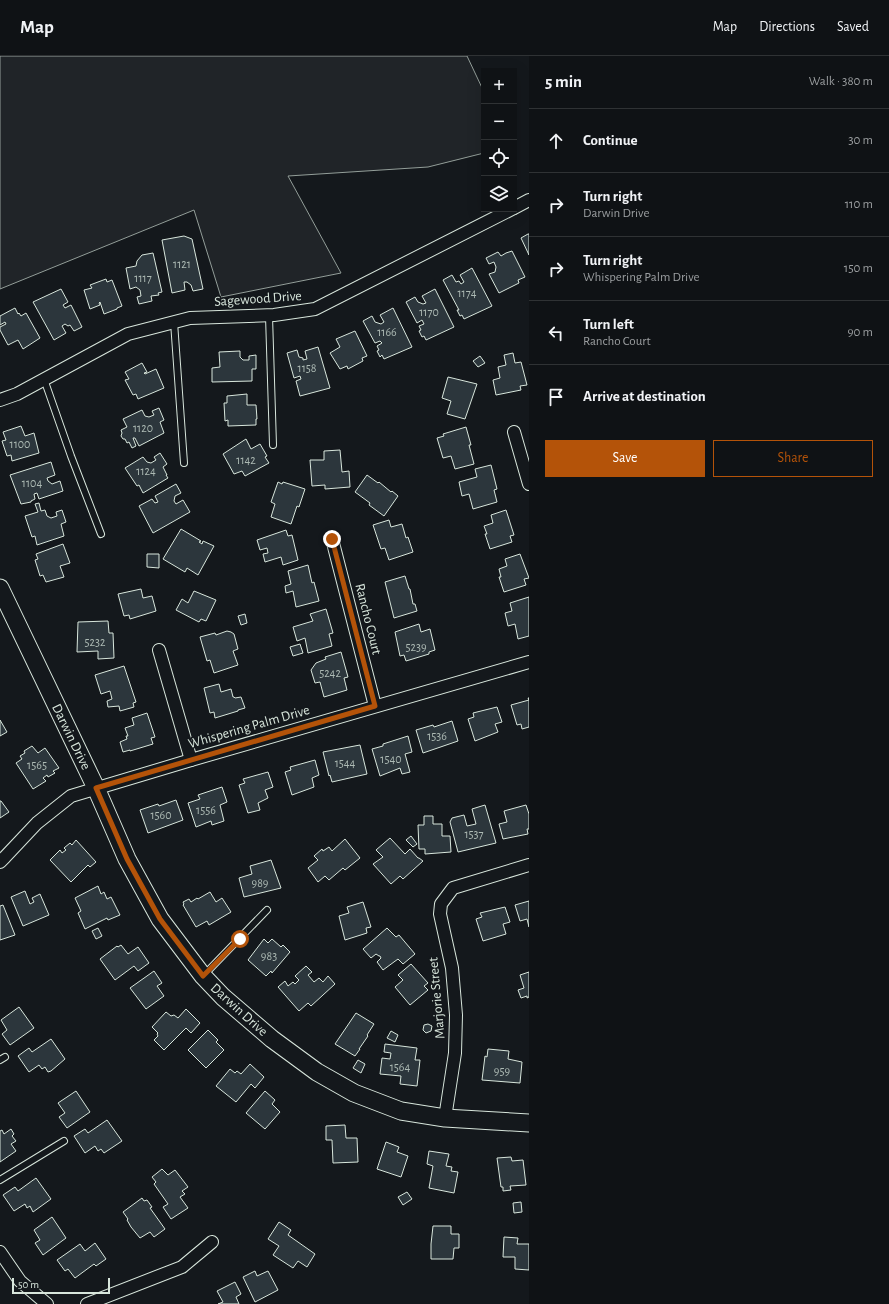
<!DOCTYPE html>
<html lang="en">
<head>
<meta charset="utf-8">
<style>
	:root { --surface:#0f1215; --page:#1d2022; --text:#f1f3f6; --muted:#9b9ea0; --line:#2f3234; --accent:#b45309 }
	body { margin:0; font-family:"Alegreya Sans",sans-serif; background:var(--page); color:var(--text) }
	.controls { position:absolute; right:12px; top:12px; display:grid; overflow:hidden; border-radius:0px; box-shadow:0 4px 16px #0002 }
	.controls button { width:36px; height:36px; display:grid; place-items:center; padding:0; border:0; border-bottom:1px solid var(--line); background:var(--surface); color:var(--text); font:20px sans-serif }
	.scale { position:absolute; left:12px; bottom:10px; width:98px; box-sizing:border-box; padding-left:4px; border:2px solid #d8e6dc; border-top:0; font-size:11px; line-height:14px; white-space:nowrap; color:#d8e6dc; -webkit-text-stroke:3px #14181c; paint-order:stroke }
	.stop { position:absolute; width:12px; height:12px; margin:-9px; border:3px solid #b45309; border-radius:50%; background:#fff }
	.stop.end { background:#b45309; border-color:#fff; box-shadow:0 1px 4px #0008 }
	.list { margin:0; padding:0; list-style:none }
	h2 { display:flex; justify-content:space-between; align-items:center; height:52px; margin:0; padding:0 16px; font-size:17px }
	h2 small { font-size:13px; font-weight:400; color:var(--muted) }
	.list li { display:grid; grid-template-columns:26px 1fr auto; gap:12px; align-items:center; box-sizing:border-box; height:64px; padding:0 16px; border-top:1px solid var(--line) }
	.list b { display:block; font-size:15px; white-space:nowrap }
	.list p { margin:0; font-size:13px; white-space:nowrap; color:var(--muted) }
	.list em { font-size:13px; font-style:normal; color:var(--muted) }
	.actions { display:flex; gap:8px; padding:12px 16px }
	.actions a { flex:1; padding:9px 0; border:1px solid var(--accent); border-radius:0px; text-align:center; font-size:14px; color:var(--accent) }
	.actions .main { background:var(--accent); color:#fff }
	.icon { flex:none; width:22px; height:22px; fill:none; stroke:currentColor; stroke-width:2; stroke-linecap:round; stroke-linejoin:round }
	.map { position:relative; flex:none; width:529px; height:1248px; overflow:hidden }
	header { display:flex; align-items:center; gap:24px; box-sizing:border-box; height:56px; padding:0 20px; background:var(--surface); border-bottom:1px solid var(--line) }
	header strong { font-size:19px }
	nav { display:flex; gap:22px; margin-inline-start:auto; font-size:14px }
	main { display:flex }
	aside { flex:1; background:var(--surface) }
	.map>svg:first-child { display:block }
	.green { fill:#202428; stroke:#939e99 }
	.building { fill:#2c363c; stroke:#d8e6dc }
	.lines { fill:none; stroke-linecap:round; stroke-linejoin:round }
	.lane-casing { stroke:#d8e6dc; stroke-width:8 }
	.street-casing { stroke:#d8e6dc; stroke-width:14 }
	.secondary-casing { stroke:#d8e6dc; stroke-width:19 }
	.lane { stroke:#14181c; stroke-width:6 }
	.street { stroke:#14181c; stroke-width:12 }
	.secondary { stroke:#14181c; stroke-width:17 }
	.route { stroke:#b45309; stroke-width:5 }
	.labels { text-anchor:middle; dominant-baseline:central; stroke-width:3; stroke-linejoin:round; paint-order:stroke }
	.number-label { font-size:12px; fill:#adbab4 }
	.street-label { font-size:14px; fill:#d8e6dc; stroke:#14181c }
</style>
</head>
<body>
<header>
<strong>Map</strong>
<nav><a>Map</a><a>Directions</a><a>Saved</a></nav>
</header>
<main>
<div class="map">
<svg width="529" height="1248" viewBox="0 0 529 1248">
	<rect width="100%" height="100%" fill="#14181c"/>
	<polygon class="green" points="0,0 467,0 484,36 484,97 428,111 288,120 341,217 221,241 194,154 0,233"/>
	<g class="building">
		<polygon points="528,178 529,178 529,199 521,182"/>
		<polygon points="184,180 192,183 203,233 193,235 191,229 187,226 184,226 185,234 172,237 162,184"/>
		<polygon points="512,195 525,221 518,224 519,227 499,237 489,218 495,216 496,211 494,206 489,208 486,202 498,196 501,200 506,197"/>
		<polygon points="153,197 162,236 158,237 159,239 151,240 152,245 139,248 137,241 141,240 140,234 136,231 130,233 126,212 136,210 137,205 142,199"/>
		<polygon points="472,212 492,250 464,263 462,259 460,260 457,254 459,254 443,224 452,219 456,226 459,225 461,228 464,226 460,219"/>
		<polygon points="106,223 107,226 112,224 122,250 117,252 117,253 104,258 100,246 99,247 100,249 90,253 84,234 92,232 90,229"/>
		<polygon points="61,233 68,246 63,249 65,252 71,249 82,271 74,275 70,269 68,270 65,268 62,270 66,277 54,284 33,246"/>
		<polygon points="435,233 454,271 426,284 424,280 422,281 419,275 421,274 419,270 424,268 422,264 417,267 406,246 415,241 418,246 423,248 426,247 422,240"/>
		<polygon points="15,252 18,258 19,257 21,260 26,257 40,282 23,293 18,284 8,289 0,274 0,271 6,268 5,266 0,269 0,260"/>
		<polygon points="393,252 412,291 384,303 382,299 380,301 377,295 379,294 377,290 382,287 380,285 375,287 363,265 372,260 375,266 381,268 384,266 380,259"/>
		<polygon points="355,275 367,300 362,302 363,305 348,313 347,310 340,313 330,297 340,291 336,283"/>
		<polygon points="318,291 330,332 300,340 296,325 301,323 300,320 294,322 287,297 297,294 299,301 303,302 303,304 307,303 305,295"/>
		<polygon points="240,295 240,301 243,304 249,304 249,300 256,299 256,313 252,313 252,325 212,326 212,312 220,311 219,296"/>
		<polygon points="513,297 515,307 521,306 527,329 520,330 521,334 496,339 493,324 500,322 498,311 506,309 504,299"/>
		<polygon points="480,300 485,307 478,311 473,305"/>
		<polygon points="142,307 147,316 144,317 145,318 156,313 164,332 138,343 136,338 133,339 125,324 129,323 125,316"/>
		<polygon points="448,321 477,328 465,363 447,358 451,345 442,342"/>
		<polygon points="247,338 247,349 256,349 257,363 256,363 256,369 228,370 228,364 225,365 224,347 227,347 227,340"/>
		<polygon points="159,352 164,364 160,366 164,377 139,390 135,382 133,382 136,390 132,392 129,386 127,387 125,383 123,383 121,380 122,377 121,374 127,371 123,363 142,354 145,360 149,361 154,359 152,355"/>
		<polygon points="21,370 25,380 34,377 39,397 12,405 11,399 7,400 2,385 6,384 3,376"/>
		<polygon points="466,371 471,389 469,389 474,408 455,413 451,400 443,402 437,382 444,380 443,378"/>
		<polygon points="246,383 251,393 260,388 267,400 265,401 269,407 245,420 242,415 234,418 223,398"/>
		<polygon points="340,394 342,416 349,415 350,431 325,433 325,429 312,430 310,404 324,404 324,395"/>
		<polygon points="160,397 167,408 163,411 167,419 166,419 168,422 143,437 139,429 137,430 125,412 143,401 147,406 151,407 156,404 154,401"/>
		<polygon points="51,406 55,419 47,422 48,425 52,428 60,425 63,435 39,443 37,437 34,438 35,443 31,445 31,446 21,448 10,419"/>
		<polygon points="491,409 497,433 494,434 497,446 473,453 469,438 462,440 459,426 477,421 475,413"/>
		<polygon points="367,419 378,427 379,426 391,436 392,435 398,440 384,460 369,449 370,447 355,436"/>
		<polygon points="278,426 282,428 283,426 305,433 299,451 297,450 291,468 271,461 275,448 271,446"/>
		<polygon points="176,428 181,437 175,440 174,445 176,448 183,444 190,456 153,477 139,450 152,443 155,447 158,446 155,440"/>
		<polygon points="39,447 41,455 45,454 47,460 51,462 57,460 56,456 62,454 66,466 61,468 64,480 37,489 35,480 32,481 25,460 38,456 35,448"/>
		<polygon points="506,454 514,479 510,480 512,486 490,493 485,478 487,478 484,470 493,467 491,459"/>
		<polygon points="389,464 391,471 402,468 406,482 408,481 413,496 389,504 385,492 381,493 373,469"/>
		<polygon points="181,473 201,485 199,486 202,488 203,485 214,490 198,519 187,512 185,516 163,503"/>
		<polygon points="286,474 288,480 292,479 298,504 283,509 281,501 265,506 263,498 268,497 267,492 260,494 257,484"/>
		<polygon points="63,488 70,507 60,510 64,521 46,526 43,519 40,520 35,504 38,503 36,498"/>
		<polygon points="147,498 159,498 159,512 147,511"/>
		<polygon points="520,498 529,522 524,523 526,529 504,536 499,521 501,521 499,513 507,510 505,503"/>
		<polygon points="308,509 312,527 314,526 319,545 296,551 293,535 286,537 285,530 291,528 288,515"/>
		<polygon points="405,520 409,533 410,533 413,548 415,548 417,555 394,562 385,526"/>
		<polygon points="141,533 143,542 152,540 156,555 130,563 129,559 124,560 118,538"/>
		<polygon points="194,535 216,544 206,565 201,563 199,566 176,554 182,543 188,547"/>
		<polygon points="529,541 529,580 518,583 515,568 508,570 505,557 512,555 510,547"/>
		<polygon points="326,553 333,577 329,578 332,590 308,597 305,582 297,585 293,571 313,565 310,558"/>
		<polygon points="245,558 247,567 241,569 238,560"/>
		<polygon points="108,565 109,577 113,577 114,602 98,603 98,595 77,596 78,566"/>
		<polygon points="419,568 421,576 430,573 435,594 429,596 429,598 406,605 404,599 400,600 395,576"/>
		<polygon points="227,575 231,576 234,578 238,593 233,595 238,609 214,617 210,604 207,605 200,581 215,577 216,579"/>
		<polygon points="300,588 303,597 293,600 290,591"/>
		<polygon points="341,596 348,621 344,622 347,634 324,641 320,626 315,627 311,614 316,607 326,603 325,601"/>
		<polygon points="124,610 136,646 133,647 134,651 120,655 119,650 108,651 107,645 112,643 110,635 101,638 95,619"/>
		<polygon points="219,628 221,636 231,633 233,641 234,641 235,642 241,641 245,652 238,654 238,655 215,662 214,656 210,657 204,632"/>
		<polygon points="528,642 529,642 529,671 522,673 521,668 517,669 511,649 529,644"/>
		<polygon points="497,651 502,666 495,668 498,676 475,685 468,663 474,661 473,657"/>
		<polygon points="147,657 155,681 151,682 153,688 130,695 130,694 123,696 120,686 127,683 126,680 128,680 125,672 134,669 132,662"/>
		<polygon points="0,664 7,676 0,680"/>
		<polygon points="452,665 458,685 423,697 416,674 433,669 434,671"/>
		<polygon points="408,680 412,696 405,698 410,716 402,718 400,712 380,720 372,693 383,690 383,688"/>
		<polygon points="360,689 367,718 332,726 330,719 329,720 323,696"/>
		<polygon points="32,690 38,697 45,692 59,712 53,715 55,717 48,721 47,719 43,722 46,725 33,733 16,707 22,703 20,700 25,697 24,695"/>
		<polygon points="315,704 319,719 312,722 314,731 292,739 285,716 291,714 290,711"/>
		<polygon points="268,716 273,731 265,734 268,742 258,747 260,754 248,757 239,729 245,727 243,723"/>
		<polygon points="222,731 227,746 220,749 224,765 212,769 211,765 196,771 188,747 200,743 198,739"/>
		<polygon points="176,744 183,764 148,777 140,754 158,748 159,750"/>
		<polygon points="0,745 1,745 9,756 0,762"/>
		<polygon points="485,749 496,787 458,796 450,766 452,762 464,759 467,770 476,768 472,753"/>
		<polygon points="526,749 529,758 529,773 527,773 528,778 503,783 499,768 507,766 504,755"/>
		<polygon points="424,760 433,760 433,768 442,768 442,780 450,780 451,796 425,798 425,793 419,793 418,769 424,769"/>
		<polygon points="411,780 417,788 413,791 406,784"/>
		<polygon points="390,782 405,798 410,793 418,802 419,802 423,805 403,823 400,820 391,828 373,808 383,801 376,794"/>
		<polygon points="345,783 360,802 345,814 343,812 329,824 325,820 318,826 308,812 318,804 314,800 322,793 323,795 329,791 332,795"/>
		<polygon points="76,784 96,806 90,811 88,809 71,826 50,804 60,794 62,797 66,794 64,792 70,787 72,789"/>
		<polygon points="271,804 281,832 244,841 239,822 252,818 250,810"/>
		<polygon points="98,830 101,838 104,836 107,843 111,841 120,859 108,864 107,862 85,873 78,857 81,855 75,842"/>
		<polygon points="25,835 30,848 34,846 32,842 40,838 49,859 23,870 11,841"/>
		<polygon points="210,836 216,846 222,842 231,856 209,869 207,865 196,871 183,849 184,848 183,846 189,843 191,846 197,842 198,843"/>
		<polygon points="529,845 529,871 527,863 520,865 515,849"/>
		<polygon points="363,846 371,871 366,872 367,877 345,884 339,860 349,857 347,851"/>
		<polygon points="3,849 15,879 0,884 0,850"/>
		<polygon points="505,851 510,866 503,868 506,878 483,885 476,863 482,861 480,857"/>
		<polygon points="98,872 102,880 96,883 92,875"/>
		<polygon points="387,872 396,881 399,879 415,898 403,908 398,903 383,914 377,906 381,902 380,900 379,900 376,898 371,902 363,893"/>
		<polygon points="264,883 268,887 272,883 281,891 283,889 290,896 272,917 271,915 266,920 248,904"/>
		<polygon points="121,889 128,898 138,891 149,907 138,915 134,910 115,924 100,903 117,890 118,891"/>
		<polygon points="411,908 428,927 424,930 428,934 410,949 395,931 403,924 398,919"/>
		<polygon points="306,910 312,916 308,919 314,926 319,922 323,926 328,920 335,928 311,950 308,947 299,955 278,931 285,925 288,930 293,926 295,928 299,924 295,920"/>
		<polygon points="154,915 162,927 157,930 164,940 146,953 130,932"/>
		<polygon points="529,916 529,941 527,942 527,940 521,942 518,934 524,932 520,919"/>
		<polygon points="19,951 34,972 10,989 2,978 7,974 1,964"/>
		<polygon points="186,953 200,967 191,977 186,972 164,994 154,984 158,980 157,978 158,977 152,971 166,956 171,960 174,959 178,962"/>
		<polygon points="356,957 374,968 367,979 368,980 359,993 360,993 355,1000 335,988"/>
		<polygon points="428,968 432,970 431,975 426,977 423,974 424,969"/>
		<polygon points="208,974 218,984 216,986 224,994 206,1012 188,994"/>
		<polygon points="391,975 398,979 395,986 387,982"/>
		<polygon points="51,983 65,1003 51,1015 48,1016 45,1011 42,1013 39,1009 29,1016 18,1000 29,992 32,996"/>
		<polygon points="385,988 417,992 415,1004 420,1004 417,1030 400,1028 401,1020 380,1018 382,1002 390,1003 391,997 384,996"/>
		<polygon points="488,993 509,995 508,1003 522,1006 520,1027 482,1024 485,1000 487,1001"/>
		<polygon points="358,1004 365,1008 361,1017 353,1012"/>
		<polygon points="250,1008 264,1021 255,1032 251,1028 236,1046 216,1030 230,1013 235,1017 237,1015 241,1018"/>
		<polygon points="76,1035 90,1056 67,1072 59,1061 65,1057 58,1047"/>
		<polygon points="265,1035 275,1044 272,1048 280,1056 265,1073 246,1057"/>
		<polygon points="107,1064 122,1085 104,1097 101,1093 98,1095 95,1090 85,1097 74,1080 85,1073 88,1077"/>
		<polygon points="345,1069 346,1082 357,1082 358,1106 333,1107 332,1084 326,1084 326,1070"/>
		<polygon points="11,1073 14,1078 12,1080 16,1085 11,1088 16,1095 0,1106 0,1075 2,1074 4,1078"/>
		<polygon points="386,1086 399,1091 397,1096 408,1100 401,1121 377,1113"/>
		<polygon points="429,1095 449,1098 446,1110 452,1111 451,1115 458,1116 454,1137 429,1132 433,1110 427,1108"/>
		<polygon points="511,1101 512,1105 523,1104 526,1129 510,1130 511,1134 503,1135 503,1131 501,1131 497,1102"/>
		<polygon points="162,1113 168,1119 175,1114 188,1131 182,1135 185,1138 180,1141 188,1152 171,1163 163,1151 168,1148 154,1128 156,1126 152,1121"/>
		<polygon points="36,1122 51,1143 33,1156 30,1150 27,1152 25,1148 14,1155 3,1139 15,1131 18,1135"/>
		<polygon points="407,1136 412,1143 403,1149 398,1141"/>
		<polygon points="142,1142 144,1145 147,1144 152,1151 150,1152 165,1173 154,1181 150,1176 140,1182 131,1171 127,1164 128,1163 123,1156"/>
		<polygon points="521,1146 522,1156 514,1157 513,1147"/>
		<polygon points="52,1161 66,1182 43,1199 35,1187 40,1184 34,1174"/>
		<polygon points="279,1166 291,1174 288,1179 315,1198 307,1211 298,1205 293,1212 273,1199 279,1190 268,1183"/>
		<polygon points="433,1170 451,1170 451,1178 459,1178 459,1192 454,1192 453,1203 431,1203 431,1188"/>
		<polygon points="504,1181 518,1182 517,1188 529,1188 529,1214 515,1213 515,1201 503,1201"/>
		<polygon points="95,1187 106,1203 96,1210 94,1208 75,1222 68,1213 65,1215 57,1204 80,1188 85,1195"/>
		<polygon points="255,1215 257,1220 268,1215 278,1234 255,1246 243,1221"/>
		<polygon points="235,1226 241,1238 236,1241 239,1248 218,1248 223,1246 217,1235"/>
	</g>
	<g class="lines">
		<g class="lane-casing">
			<g id="lane">
				<polyline points="269,260 273,389"/>
				<polyline points="174,266 184,407"/>
				<polyline points="44,323 71,400 101,478"/>
				<polyline points="204,919 267,854"/>
				<polyline points="0,1004 5,1001"/>
				<polyline points="0,1124 64,1085"/>
			</g>
		</g>
		<g class="street-casing">
			<g id="street">
				<polyline points="514,152 529,144"/>
				<polyline points="0,344 17,338 128,278 190,262 274,259 315,253 512,153"/>
				<polyline points="514,376 529,428"/>
				<polyline points="332,483 375,650"/>
				<polyline points="159,594 191,704"/>
				<polyline points="0,806 5,801 37,767 71,740 191,704 529,606"/>
				<polyline points="445,1062 455,997 456,959 452,912 440,858 441,848 453,832 529,809"/>
				<polyline points="0,1196 20,1225 47,1248"/>
				<polyline points="87,1248 182,1211 212,1186"/>
			</g>
		</g>
		<g class="secondary-casing">
			<polyline id="secondary" points="0,532 96,732 127,803 160,863 203,920 223,941 272,983 317,1016 354,1037 401,1055 445,1062 529,1067"/>
		</g>
		<use href="#lane" class="lane"/>
		<use href="#street" class="street"/>
		<use href="#secondary" class="secondary"/>
	</g>
	<g class="lines">
		<polyline class="route" points="240,883 203,920 160,863 127,803 96,732 375,650 332,483"/>
	</g>
	<g class="labels">
		<g class="number-label">
			<text x="182" y="208">1121</text>
			<text x="143" y="222">1117</text>
			<text x="467" y="237">1174</text>
			<text x="429" y="256">1170</text>
			<text x="387" y="276">1166</text>
			<text x="307" y="312">1158</text>
			<text x="143" y="372">1120</text>
			<text x="20" y="388">1100</text>
			<text x="246" y="404">1142</text>
			<text x="146" y="415">1124</text>
			<text x="32" y="427">1104</text>
			<text x="95" y="586">5232</text>
			<text x="416" y="591">5239</text>
			<text x="330" y="617">5242</text>
			<text x="437" y="680">1536</text>
			<text x="391" y="703">1540</text>
			<text x="345" y="707">1544</text>
			<text x="37" y="709">1565</text>
			<text x="206" y="754">1556</text>
			<text x="161" y="759">1560</text>
			<text x="474" y="778">1537</text>
			<text x="260" y="827">989</text>
			<text x="269" y="900">983</text>
			<text x="400" y="1011">1564</text>
			<text x="502" y="1015">959</text>
		</g>
		<g class="street-label">
			<text transform="translate(258 243) rotate(-4)">Sagewood Drive</text>
			<text transform="translate(368 563) rotate(76)">Rancho Court</text>
			<text transform="translate(249 671) rotate(-16)">Whispering Palm Drive</text>
			<text transform="translate(71 681) rotate(64)">Darwin Drive</text>
			<text transform="translate(437 942) rotate(-95)">Marjorie Street</text>
			<text transform="translate(239 954) rotate(42)">Darwin Drive</text>
		</g>
	</g>
</svg>
<div class="controls">
<button>+</button>
<button>−</button>
<button><svg class="icon" aria-label="locate" viewBox="0 0 24 24"><circle cx="12" cy="12" r="6"/><path d="M12 2v4M12 18v4M2 12h4M18 12h4"/></svg></button>
<button><svg class="icon" aria-label="layers" viewBox="0 0 24 24"><path d="M12 4l9 5-9 5-9-5zM3 14l9 5 9-5"/></svg></button>
</div>
<div class="scale">50 m</div>
<div class="stop" style="left:240px;top:883px"></div>
<div class="stop end" style="left:332px;top:483px"></div>
</div>
<aside>
<h2>5 min<small>Walk · 380 m</small></h2>
<ul class="list">
<li><svg class="icon" aria-label="ahead" viewBox="0 0 24 24"><path d="M12 20V5M6 11l6-6 6 6"/></svg><div><b>Continue</b></div><em>30 m</em></li>
<li><svg class="icon" aria-label="right" viewBox="0 0 24 24"><path d="M7 20v-9h11M14 6l5 5-5 5"/></svg><div><b>Turn right</b><p>Darwin Drive</p></div><em>110 m</em></li>
<li><svg class="icon" aria-label="right" viewBox="0 0 24 24"><path d="M7 20v-9h11M14 6l5 5-5 5"/></svg><div><b>Turn right</b><p>Whispering Palm Drive</p></div><em>150 m</em></li>
<li><svg class="icon" aria-label="left" viewBox="0 0 24 24"><path d="M17 20v-9H6M10 6l-5 5 5 5"/></svg><div><b>Turn left</b><p>Rancho Court</p></div><em>90 m</em></li>
<li><svg class="icon" aria-label="arrive" viewBox="0 0 24 24"><path d="M6 21V4h12l-3 4 3 4H6"/></svg><div><b>Arrive at destination</b></div></li>
</ul>
<div class="actions"><a class="main">Save</a><a>Share</a></div>
</aside>
</main>
</body>
</html>
